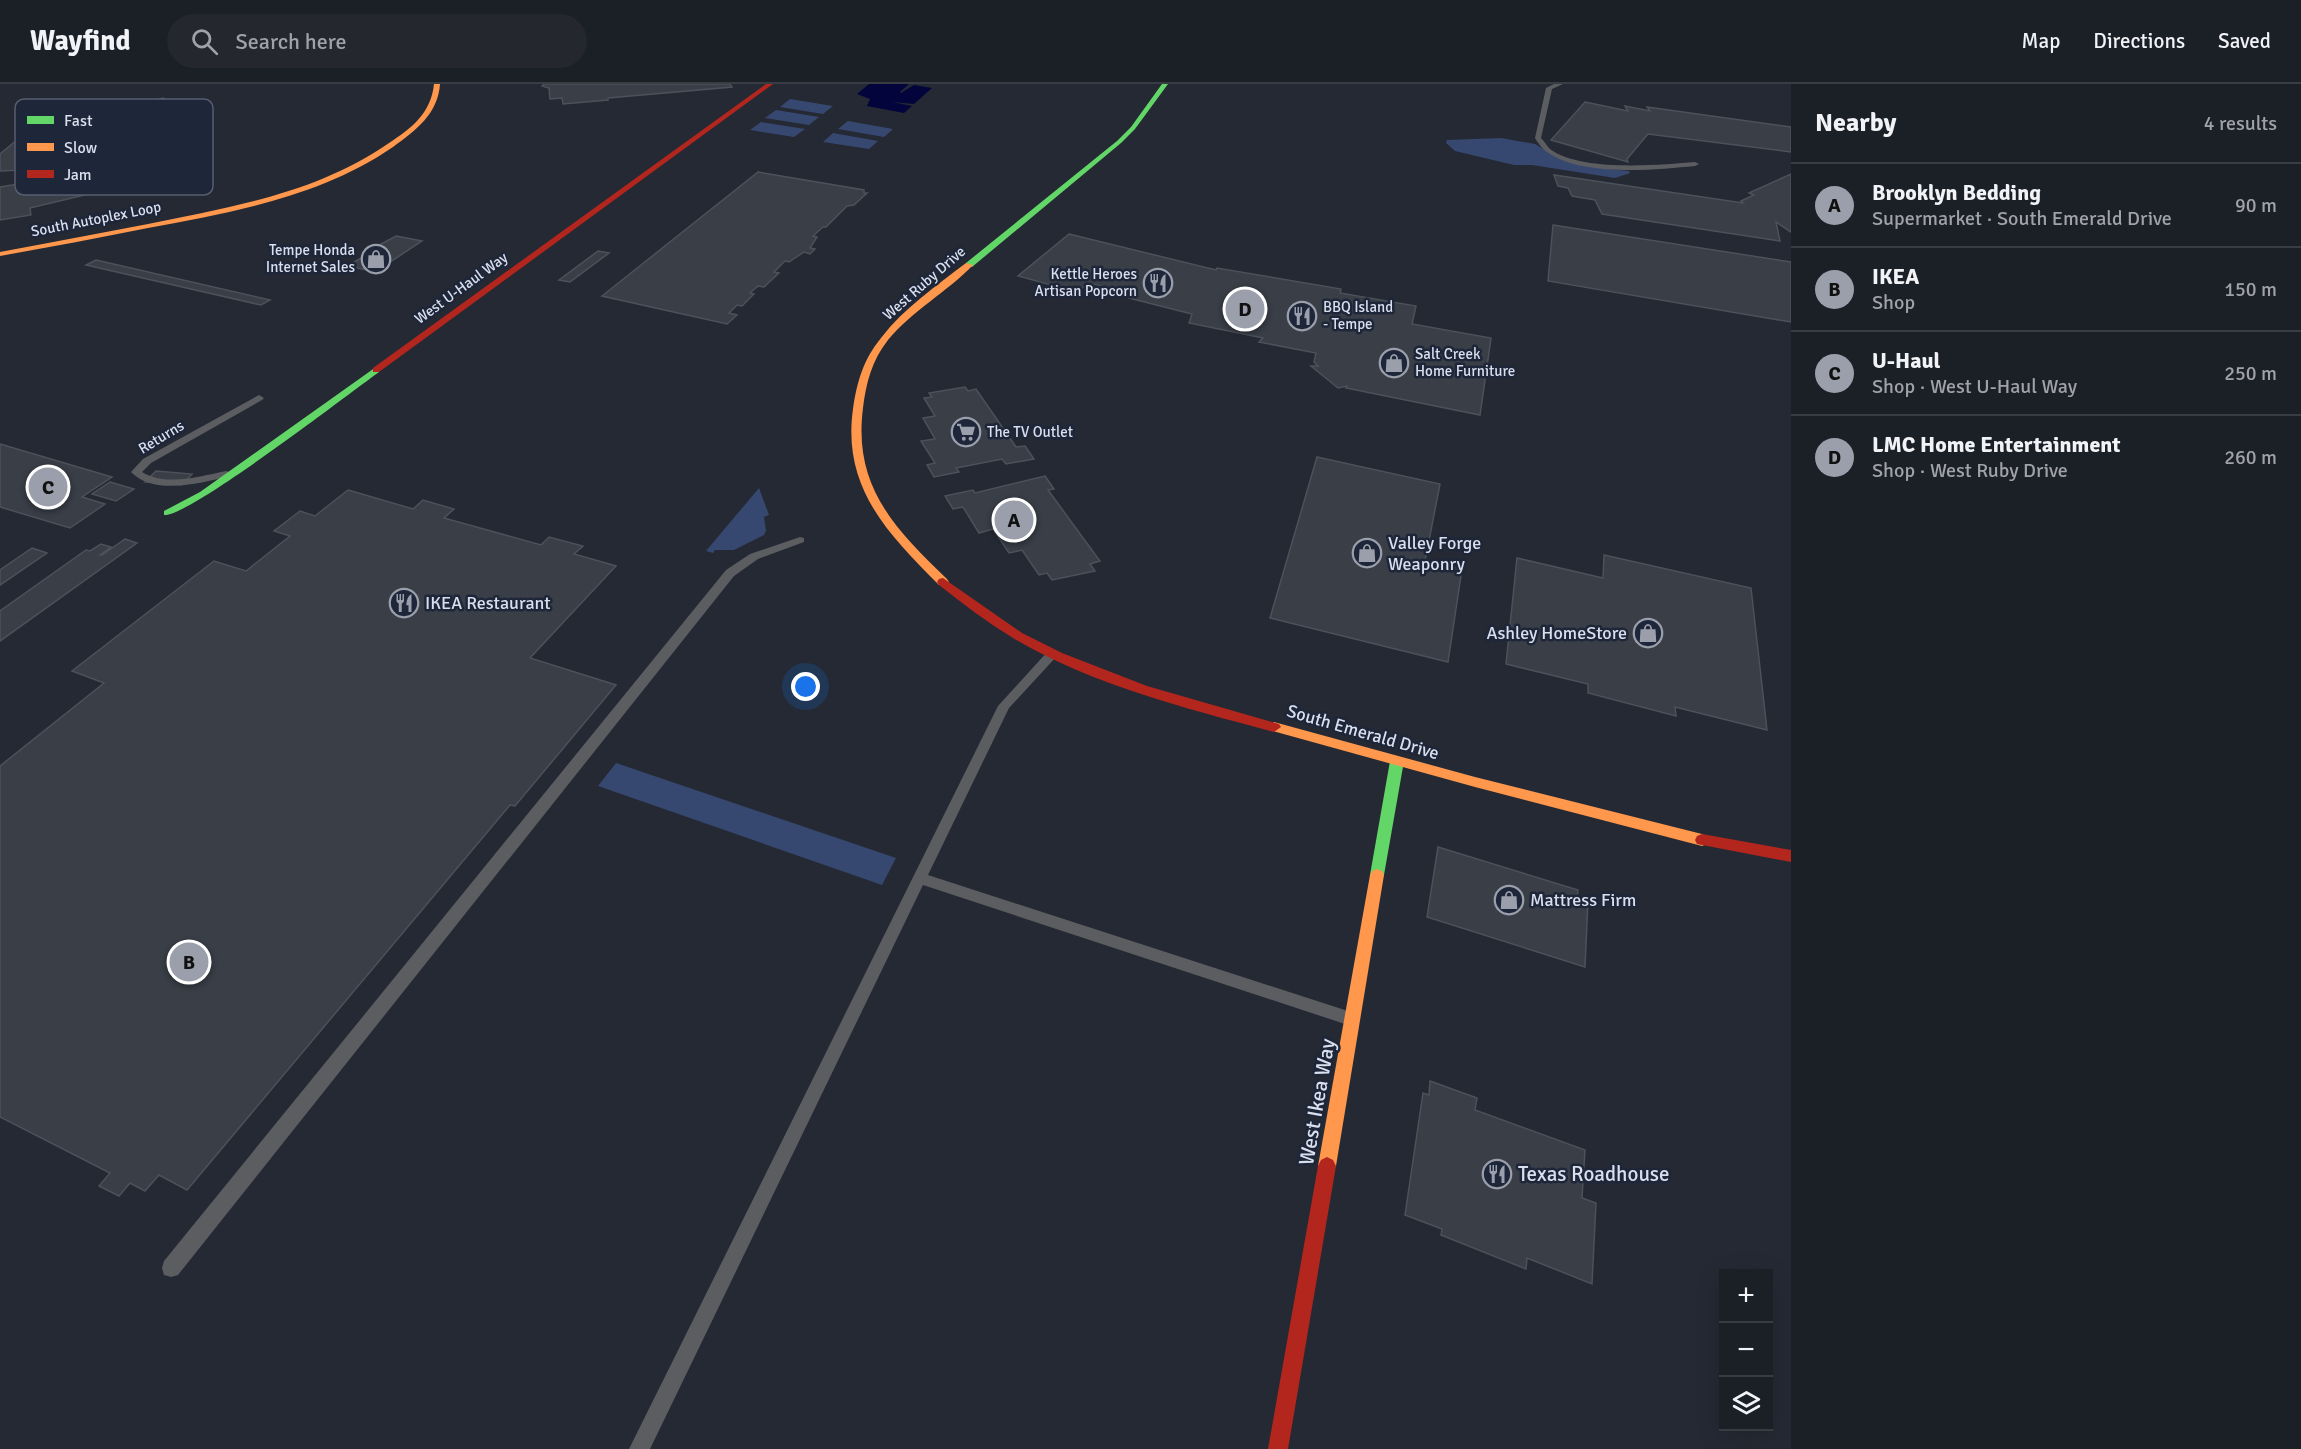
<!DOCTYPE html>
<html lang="en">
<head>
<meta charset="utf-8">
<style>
	:root { --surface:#1b1f26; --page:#24272e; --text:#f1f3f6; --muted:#a0a2a7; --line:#393d43; --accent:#9a9fab }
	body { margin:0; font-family:Signika,sans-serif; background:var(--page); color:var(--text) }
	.controls { position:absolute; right:18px; bottom:18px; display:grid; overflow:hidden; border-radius:0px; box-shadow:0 6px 24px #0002 }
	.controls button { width:54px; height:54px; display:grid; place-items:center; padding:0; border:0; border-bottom:2px solid var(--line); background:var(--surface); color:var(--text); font:30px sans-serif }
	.you { position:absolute; left:806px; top:603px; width:21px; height:21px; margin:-15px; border:4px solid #fff; border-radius:50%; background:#1a73e8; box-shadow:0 0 0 9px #1a73e833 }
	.badge { display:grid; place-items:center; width:39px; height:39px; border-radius:50%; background:var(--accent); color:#111; font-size:20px; font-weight:700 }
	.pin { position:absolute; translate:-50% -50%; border:3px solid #fff; box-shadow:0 2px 6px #0006 }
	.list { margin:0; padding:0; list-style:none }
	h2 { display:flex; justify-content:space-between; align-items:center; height:78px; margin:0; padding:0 24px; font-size:26px }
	h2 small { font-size:20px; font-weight:400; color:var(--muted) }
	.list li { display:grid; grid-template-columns:39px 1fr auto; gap:18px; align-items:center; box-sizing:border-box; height:84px; padding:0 24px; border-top:2px solid var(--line) }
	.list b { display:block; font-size:22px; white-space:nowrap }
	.list p { margin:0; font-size:20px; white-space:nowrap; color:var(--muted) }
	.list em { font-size:20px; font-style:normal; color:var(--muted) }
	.icon { flex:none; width:33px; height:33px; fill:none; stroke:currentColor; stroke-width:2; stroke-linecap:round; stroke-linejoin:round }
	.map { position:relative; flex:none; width:1791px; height:1365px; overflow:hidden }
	header { display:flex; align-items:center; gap:36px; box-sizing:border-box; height:84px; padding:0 30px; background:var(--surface); border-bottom:2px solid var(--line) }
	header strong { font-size:28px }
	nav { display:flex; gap:33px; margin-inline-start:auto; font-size:21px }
	.search { width:420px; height:54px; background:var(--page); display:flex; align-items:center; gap:15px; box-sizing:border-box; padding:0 21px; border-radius:33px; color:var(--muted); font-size:22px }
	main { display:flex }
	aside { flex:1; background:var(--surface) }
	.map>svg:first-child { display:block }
	.green { fill:#374870 }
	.water { fill:#04043d }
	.building { fill:#393e47; stroke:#4c515a; stroke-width:1.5 }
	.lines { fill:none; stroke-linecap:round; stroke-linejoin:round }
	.lane { fill:#5b5d61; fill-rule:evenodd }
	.fast { fill:#63d668; fill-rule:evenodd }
	.slow { fill:#ff974d; fill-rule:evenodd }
	.jam { fill:#b3261e; fill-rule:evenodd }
	.labels { text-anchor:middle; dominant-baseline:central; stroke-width:5; stroke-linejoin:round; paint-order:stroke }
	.far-street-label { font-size:15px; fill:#d9dfec; stroke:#1e2639 }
	.far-poi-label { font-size:15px; fill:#d9dfec; stroke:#1e2639; text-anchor:start }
	.poi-label { font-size:18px; fill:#d9dfec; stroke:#1e2639; text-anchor:start }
	.street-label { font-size:18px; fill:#d9dfec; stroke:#1e2639 }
	.near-street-label { font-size:21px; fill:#d9dfec; stroke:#1e2639 }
	.near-poi-label { font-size:21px; fill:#d9dfec; stroke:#1e2639; text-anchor:start }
	.key { fill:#1e2639; stroke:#565e6f; stroke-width:1.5 }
	.key-label { font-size:16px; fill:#d9dfec }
</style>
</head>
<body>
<header>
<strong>Wayfind</strong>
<div class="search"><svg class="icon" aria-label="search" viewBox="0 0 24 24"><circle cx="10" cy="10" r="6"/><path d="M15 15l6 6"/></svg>Search here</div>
<nav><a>Map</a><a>Directions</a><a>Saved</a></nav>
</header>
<main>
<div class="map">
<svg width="1791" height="1365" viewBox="0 0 1791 1365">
	<rect width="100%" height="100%" fill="#242933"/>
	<g class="green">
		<polygon points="790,15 833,22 823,30 780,23"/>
		<polygon points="776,26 819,33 809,41 765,34"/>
		<polygon points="848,37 893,45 884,53 838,45"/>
		<polygon points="761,38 805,45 794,53 750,46"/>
		<polygon points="833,49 878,57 869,65 823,58"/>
		<polygon points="1501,54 1535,60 1557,73 1589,83 1629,87 1630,89 1615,94 1532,81 1514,81 1455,67 1446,59 1447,56"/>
		<polygon points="759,404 769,431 764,433 766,447 764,451 734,466 715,466 713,469 706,467"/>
		<polygon points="616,679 896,774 882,801 598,702"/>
	</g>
	<polygon class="water" points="869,0 909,0 900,8 901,9 914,1 932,4 914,20 892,18 912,22 904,29 867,22 870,15 857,10"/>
	<g class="building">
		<polygon points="730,0 732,3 608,14 608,16 563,20 562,14 550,15 549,4 542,2 544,0"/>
		<polygon points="163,14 168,17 137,25 132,22"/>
		<polygon points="1585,18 1628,27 1625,22 1650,27 1647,23 1791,43 1791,68 1648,50 1627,75 1628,78 1551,56"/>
		<polygon points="81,27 90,27 24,86 0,87 0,70 40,37 53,36 57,33"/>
		<polygon points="758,88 864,106 864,109 867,109 854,121 847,122 826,143 823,143 813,152 817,153 810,164 815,165 810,170 804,168 789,178 785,177 774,188 779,189 764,203 758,202 750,209 754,210 742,222 737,221 729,229 737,231 727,240 602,212"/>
		<polygon points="1791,90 1791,148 1776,138 1780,157 1602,130 1595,116 1572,112 1568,104 1558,102 1554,91 1743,119 1741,117 1754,111 1749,109"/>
		<polygon points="54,94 55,104 87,98 89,110 30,124 31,131 0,136 0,103"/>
		<polygon points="1553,141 1791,178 1791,238 1548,197"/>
		<polygon points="1069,150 1216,186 1217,184 1341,205 1340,209 1416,222 1412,240 1491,254 1480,331 1346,304 1347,302 1338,304 1311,282 1318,282 1314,278 1316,269 1259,258 1263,254 1189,239 1192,230 1129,214 1133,210 1089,199 1077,208 1018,192"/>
		<polygon points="396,152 422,157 375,188 348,182 369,169 366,168"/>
		<polygon points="598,167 609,169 570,198 559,196"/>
		<polygon points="96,176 270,216 261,221 86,181"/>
		<polygon points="965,303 968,307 976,305 1016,363 1025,362 1034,375 1006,380 1002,375 956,384 959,388 934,393 927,381 935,379 921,357 935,355 923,334 935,332 924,314 932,313 929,309"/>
		<polygon points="0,360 112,393 82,413 105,420 70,444 0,423"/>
		<polygon points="1317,373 1440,400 1425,477 1462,485 1448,578 1270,534"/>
		<polygon points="156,387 192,390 182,401 145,398"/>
		<polygon points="1045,392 1054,405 1048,406 1100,477 1090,480 1095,487 1052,496 1047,489 1039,491 1022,466 1009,469 993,445 979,449 963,423 953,425 945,412 973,406 975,409"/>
		<polygon points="110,398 134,405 116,417 92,410"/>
		<polygon points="348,406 413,425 423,416 454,425 444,434 541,461 549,453 583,462 574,470 616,482 530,574 616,601 515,722 510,721 187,1106 159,1091 145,1107 130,1099 119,1112 99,1102 110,1089 0,1033 0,682 104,599 72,587 214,477 246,487 290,452 274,447 300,427 315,432"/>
		<polygon points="125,455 137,459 0,557 0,527 86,466 90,467 101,460 111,463 100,471 102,471"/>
		<polygon points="32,464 47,469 0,501 0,486"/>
		<polygon points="1604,471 1751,504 1767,646 1675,623 1676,632 1588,609 1588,600 1506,580 1517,474 1603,494"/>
		<polygon points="1438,763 1578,806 1577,814 1588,817 1585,883 1427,833"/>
		<polygon points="1430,997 1477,1014 1475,1026 1585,1066 1582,1114 1596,1119 1592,1200 1527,1174 1526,1185 1441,1151 1442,1145 1405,1131 1423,1009 1429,1011"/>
	</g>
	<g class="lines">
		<g class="lane">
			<path d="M1554,0H1563L1552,5L1541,54C1544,57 1547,62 1550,65C1580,88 1659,81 1695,78L1699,80L1695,82C1654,86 1582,93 1547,68C1542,65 1538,59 1535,54L1546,4Z"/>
			<path d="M259,311L264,314L262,316L151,379L142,388C166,403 201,392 226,387L230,388V392C201,399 154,412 131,388L143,375Z"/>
			<polygon points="800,453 804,454 804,458 758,475 734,492 178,1191 171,1193 164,1191 162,1184 164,1177 726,486 750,470"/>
			<polygon points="1053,565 1059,569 1057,572 1009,624 928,791 1351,928 1357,930 1359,935 1357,940 1351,942 923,801 650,1365 629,1365 998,622 1049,566"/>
		</g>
		<g class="fast">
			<polygon points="1162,0 1168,0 1135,45 1121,59 972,183 966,183 966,179 1117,57 1131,43"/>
			<path d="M376,283L379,284V288C350,309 186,435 164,431V427L200,408Z"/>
			<polygon points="1397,672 1404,677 1384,791 1382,795 1377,797 1372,795 1370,791 1390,677"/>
		</g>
		<g class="slow">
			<path d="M434,0H440C438,30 416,46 393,63C320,113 233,128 148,144C99,154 49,163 0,172V168C50,159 99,149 148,140C232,123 317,109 389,59C412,44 431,29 434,0Z"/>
			<path d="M966,179L973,181C947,208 913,226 888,256C872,276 866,299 863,324C853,402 894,444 947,495L949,498L947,501H939C887,449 842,403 853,325C857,298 863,276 881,254C904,224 936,202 966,179Z"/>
			<polygon points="1274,638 1475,693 1702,750 1707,752 1709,756 1707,760 1702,762 1475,703 1269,646 1267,643"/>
			<polygon points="1377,785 1382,787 1384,791 1336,1082 1333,1088 1327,1091 1321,1088 1318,1082 1370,791 1372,787"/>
		</g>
		<g class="jam">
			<polygon points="766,0 773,0 379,288 373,288 373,284"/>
			<path d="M943,494L1022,549L1062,569L1147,602L1279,640L1281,643L1274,648C1185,624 1092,601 1013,554C987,538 963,520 939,501L937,498L939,495Z"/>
			<polygon points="1702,750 1791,766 1791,778 1697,760 1695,756 1697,752"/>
			<polygon points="1327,1073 1333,1076 1336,1082 1288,1365 1268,1365 1318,1082 1321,1076"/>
		</g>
	</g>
	<defs>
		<g id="shop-ring" transform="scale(1.5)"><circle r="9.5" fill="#1e2639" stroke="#9a9fab" stroke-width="1.5"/><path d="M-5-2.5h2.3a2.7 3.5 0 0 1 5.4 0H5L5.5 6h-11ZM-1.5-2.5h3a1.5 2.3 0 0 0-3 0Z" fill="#9a9fab"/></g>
		<g id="restaurant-ring" transform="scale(1.5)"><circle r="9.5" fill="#1e2639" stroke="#9a9fab" stroke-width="1.5"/><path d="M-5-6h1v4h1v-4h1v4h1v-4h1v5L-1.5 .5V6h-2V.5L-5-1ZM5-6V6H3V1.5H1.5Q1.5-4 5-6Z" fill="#9a9fab"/></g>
		<g id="supermarket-ring" transform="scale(1.5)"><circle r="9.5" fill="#1e2639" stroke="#9a9fab" stroke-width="1.5"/><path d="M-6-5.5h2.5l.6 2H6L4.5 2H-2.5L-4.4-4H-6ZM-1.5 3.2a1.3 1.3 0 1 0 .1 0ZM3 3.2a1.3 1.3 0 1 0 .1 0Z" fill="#9a9fab"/></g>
	</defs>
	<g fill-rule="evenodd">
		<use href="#shop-ring" x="376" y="175"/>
		<use href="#restaurant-ring" x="1158" y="199"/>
		<use href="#restaurant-ring" x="1302" y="232"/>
		<use href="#shop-ring" x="1394" y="279"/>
		<use href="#supermarket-ring" x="966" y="348"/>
		<use href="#shop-ring" x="1367" y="469"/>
		<use href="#restaurant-ring" x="404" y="519"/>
		<use href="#shop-ring" x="1648" y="549"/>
		<use href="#shop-ring" x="1509" y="816"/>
		<use href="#restaurant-ring" x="1497" y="1090"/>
	</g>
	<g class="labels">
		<g class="far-street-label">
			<text transform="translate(96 135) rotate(-11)">South Autoplex Loop</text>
			<text transform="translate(924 199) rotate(-41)">West Ruby Drive</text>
			<text transform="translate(461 204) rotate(-36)">West U-Haul Way</text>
			<text transform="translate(161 353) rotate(-31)">Returns</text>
		</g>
		<g class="far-poi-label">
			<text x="355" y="166" text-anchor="end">Tempe Honda<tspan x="355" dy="17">Internet Sales</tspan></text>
			<text x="1137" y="190" text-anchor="end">Kettle Heroes<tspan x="1137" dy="17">Artisan Popcorn</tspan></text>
			<text x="1323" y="223">BBQ Island<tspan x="1323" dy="17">- Tempe</tspan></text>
			<text x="1415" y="270">Salt Creek<tspan x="1415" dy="17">Home Furniture</tspan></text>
			<text x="987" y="348">The TV Outlet</text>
		</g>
		<g class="poi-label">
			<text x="1388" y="459">Valley Forge<tspan x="1388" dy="21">Weaponry</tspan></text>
			<text x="425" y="519">IKEA Restaurant</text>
			<text x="1627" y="549" text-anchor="end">Ashley HomeStore</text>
			<text x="1530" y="816">Mattress Firm</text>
		</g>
		<g class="street-label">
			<text transform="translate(1363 648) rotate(16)">South Emerald Drive</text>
		</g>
		<g class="near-street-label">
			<text transform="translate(1317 1018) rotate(-80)">West Ikea Way</text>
		</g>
		<g class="near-poi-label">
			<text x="1518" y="1090">Texas Roadhouse</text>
		</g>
	</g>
	<rect x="15" y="15" width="198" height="96" rx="9" class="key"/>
	<rect x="27" y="32" width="27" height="8" fill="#63d668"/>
	<rect x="27" y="59" width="27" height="8" fill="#ff974d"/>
	<rect x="27" y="86" width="27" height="8" fill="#b3261e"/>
	<g class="key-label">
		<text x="64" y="42">Fast</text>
		<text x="64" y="69">Slow</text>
		<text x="64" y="96">Jam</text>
	</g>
</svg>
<div class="controls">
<button>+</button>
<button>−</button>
<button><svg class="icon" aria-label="layers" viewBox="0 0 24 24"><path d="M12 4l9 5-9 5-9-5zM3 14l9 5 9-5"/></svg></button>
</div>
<div class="you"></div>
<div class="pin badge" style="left:1014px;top:436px">A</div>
<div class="pin badge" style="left:189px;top:878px">B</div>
<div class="pin badge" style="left:48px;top:403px">C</div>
<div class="pin badge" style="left:1245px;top:225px">D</div>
</div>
<aside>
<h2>Nearby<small>4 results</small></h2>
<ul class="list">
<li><span class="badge">A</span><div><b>Brooklyn Bedding</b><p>Supermarket · South Emerald Drive</p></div><em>90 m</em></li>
<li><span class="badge">B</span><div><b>IKEA</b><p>Shop</p></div><em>150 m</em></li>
<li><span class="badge">C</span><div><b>U-Haul</b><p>Shop · West U-Haul Way</p></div><em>250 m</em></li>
<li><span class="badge">D</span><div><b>LMC Home Entertainment</b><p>Shop · West Ruby Drive</p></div><em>260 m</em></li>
</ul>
</aside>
</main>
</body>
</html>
